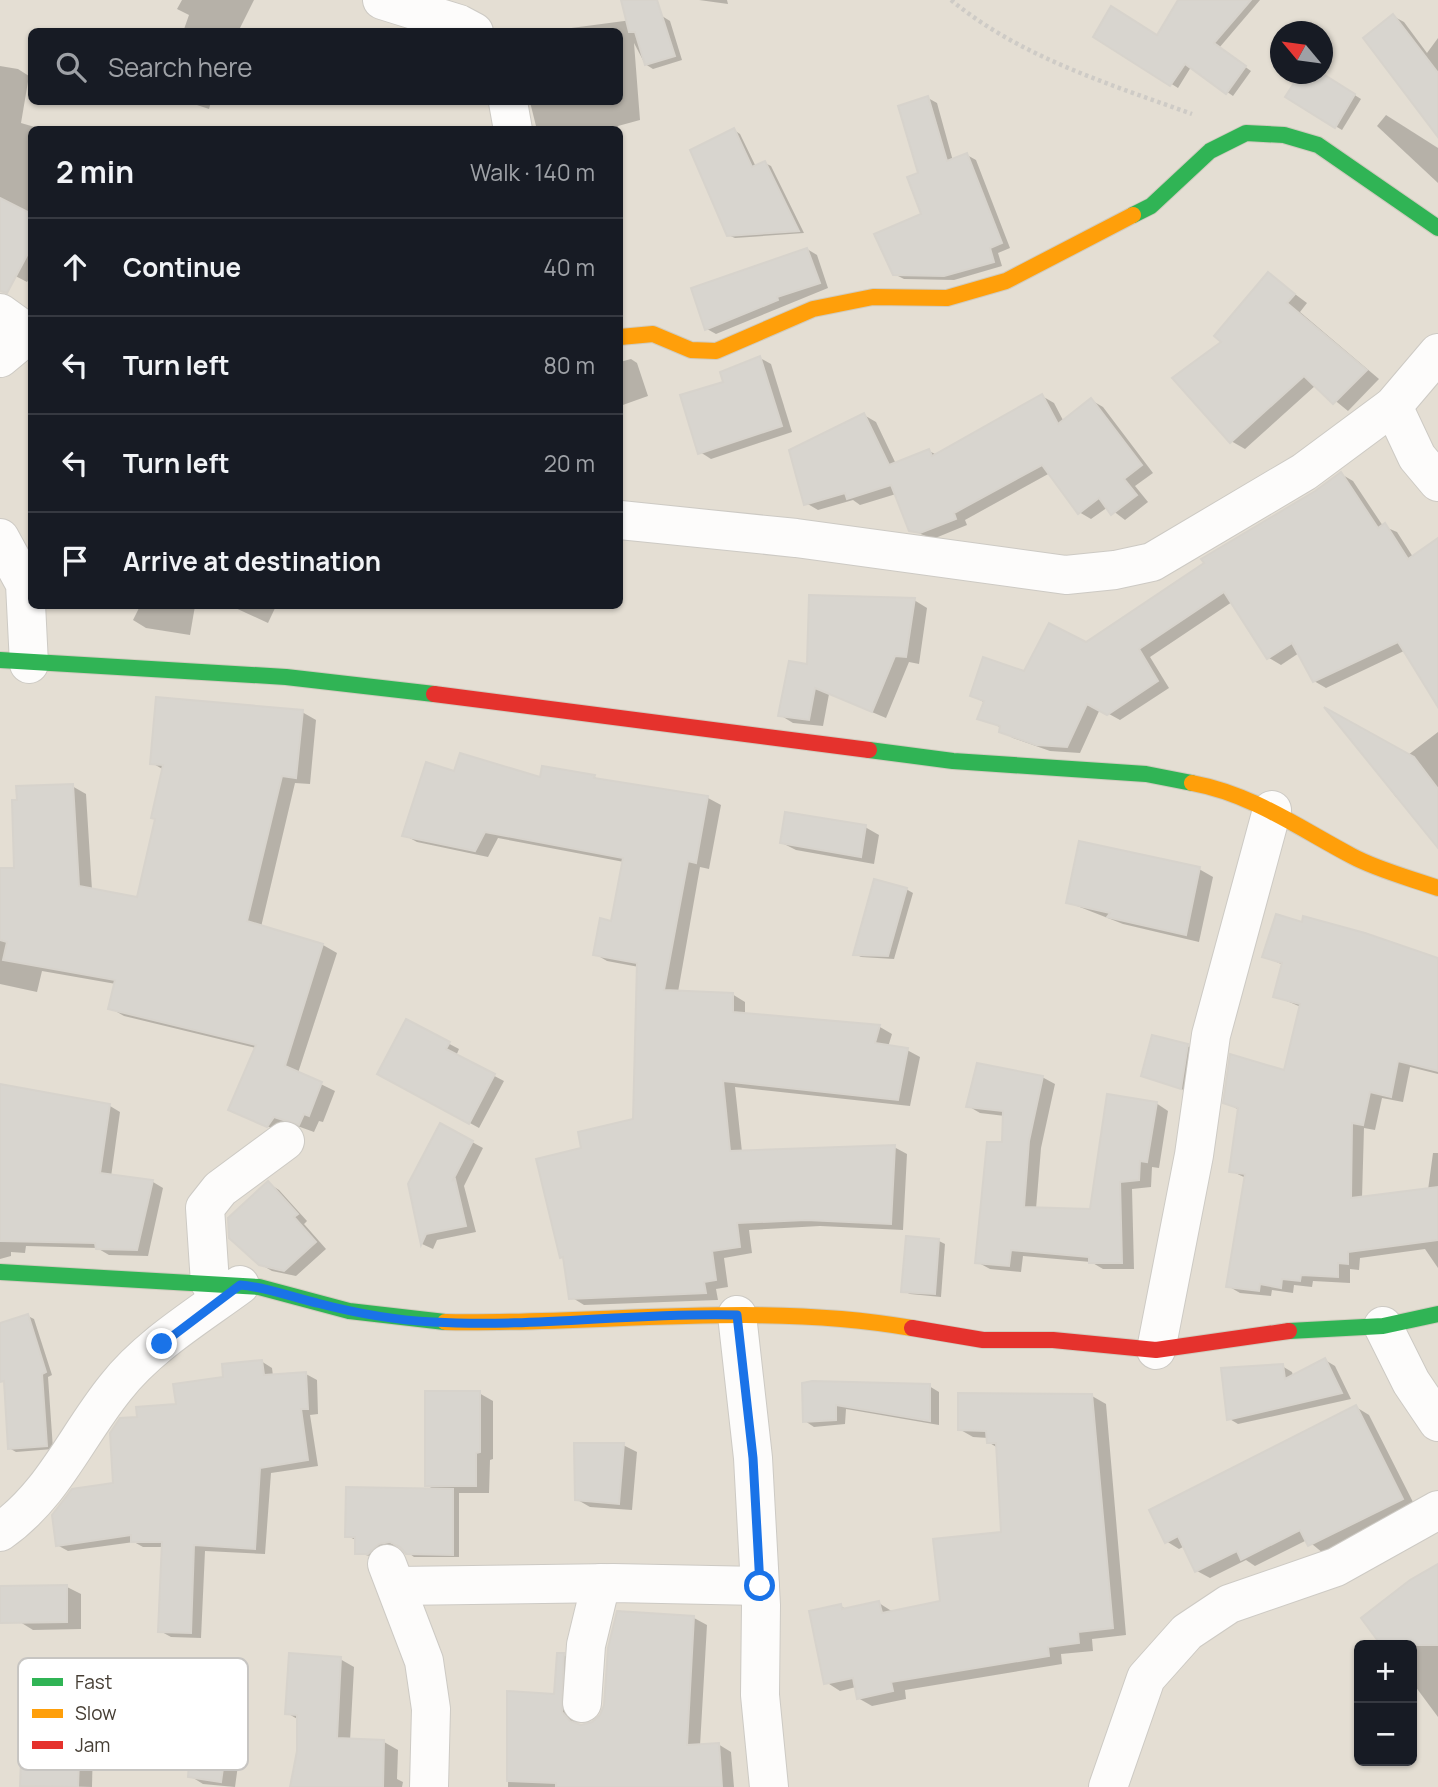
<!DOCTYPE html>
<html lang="en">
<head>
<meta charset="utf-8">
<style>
	:root { --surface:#171b24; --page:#20242c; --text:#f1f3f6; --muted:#9ea1a6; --line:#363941 }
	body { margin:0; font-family:Manrope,sans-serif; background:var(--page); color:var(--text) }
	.controls { position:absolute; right:21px; bottom:21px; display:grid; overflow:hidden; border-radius:10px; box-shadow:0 2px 5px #0004 }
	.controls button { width:63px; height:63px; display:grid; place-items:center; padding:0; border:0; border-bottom:2px solid var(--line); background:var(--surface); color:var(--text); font:35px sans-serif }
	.compass { position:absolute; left:1270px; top:21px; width:63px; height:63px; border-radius:50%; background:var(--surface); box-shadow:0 2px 5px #0004; rotate:299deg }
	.stop { position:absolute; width:21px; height:21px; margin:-16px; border:5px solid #1a73e8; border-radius:50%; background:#fff }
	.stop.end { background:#1a73e8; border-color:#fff; box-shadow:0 2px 7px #0008 }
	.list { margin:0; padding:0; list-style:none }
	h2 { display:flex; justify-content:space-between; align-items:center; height:91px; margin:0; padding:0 28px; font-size:30px }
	h2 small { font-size:23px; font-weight:400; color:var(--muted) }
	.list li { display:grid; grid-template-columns:46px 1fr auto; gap:21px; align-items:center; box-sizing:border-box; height:98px; padding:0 28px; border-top:2px solid var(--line) }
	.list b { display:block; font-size:26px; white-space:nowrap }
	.list em { font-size:23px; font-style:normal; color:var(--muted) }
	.icon { flex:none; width:38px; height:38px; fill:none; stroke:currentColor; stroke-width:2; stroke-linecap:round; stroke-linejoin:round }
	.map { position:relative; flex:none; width:1438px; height:1787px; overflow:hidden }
	.search { position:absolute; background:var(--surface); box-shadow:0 2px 5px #0004; left:28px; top:28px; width:595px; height:77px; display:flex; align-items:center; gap:18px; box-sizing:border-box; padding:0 24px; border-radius:10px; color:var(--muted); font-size:26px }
	.panel { position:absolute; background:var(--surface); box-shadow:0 2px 5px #0004; left:28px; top:126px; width:595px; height:483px; border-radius:10px }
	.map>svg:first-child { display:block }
	.residential { fill:#e4ded3; fill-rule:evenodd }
	.shadow { fill:#0003 }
	.building { fill:#d8d5cf; stroke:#d7d3cc; stroke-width:2 }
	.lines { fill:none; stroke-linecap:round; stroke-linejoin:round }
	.street-casing { stroke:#cdcac4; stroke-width:40 }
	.fast-casing { stroke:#d0cbbe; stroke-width:18 }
	.slow-casing { stroke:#d0cbbe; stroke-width:18 }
	.jam-casing { stroke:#d0cbbe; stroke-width:18 }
	.path { stroke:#cecbc6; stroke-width:4.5; stroke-dasharray:3.5 3.5; stroke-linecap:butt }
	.street { stroke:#fdfcfb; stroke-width:38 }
	.fast { stroke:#30b455; stroke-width:16 }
	.slow { stroke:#ff9f0a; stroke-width:16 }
	.jam { stroke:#e5322d; stroke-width:16 }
	.route { stroke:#1a73e8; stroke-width:9 }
	.key { fill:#fff; stroke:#c7c5c2; stroke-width:2 }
	.key-label { font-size:19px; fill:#453d33 }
</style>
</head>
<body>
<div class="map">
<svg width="1438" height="1787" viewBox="0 0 1438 1787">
	<rect width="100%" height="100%" fill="#efede6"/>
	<path class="residential" d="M0,0H1438V1787H0ZM32,32H620V102H32ZM1280,32H1322V74H1280ZM32,130H620V606H32ZM1359,1645H1412V1761H1359Z"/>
	<g class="shadow">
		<polygon points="182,0 254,0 238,32 183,32 189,15 177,9"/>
		<polygon points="699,0 727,0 728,4"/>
		<polygon points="1180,0 1260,0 1219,48 1251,71 1233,96 1191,67 1178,88 1095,36 1158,37"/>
		<polygon points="662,16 670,21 682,60 653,69 645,64 634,43 640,120 618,126 619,130 542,130 536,126 530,102 620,102 620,32 541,32"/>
		<polygon points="1393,16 1404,22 1427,53 1438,38 1438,126"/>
		<polygon points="0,66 18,69 29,76 21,123 45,130 32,130 32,274 27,282 0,268"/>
		<polygon points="1302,74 1321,74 1361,99 1342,130 1287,97"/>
		<polygon points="928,98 937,103 953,161 967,155 976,160 1010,248 998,253 1002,266 954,280 904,279 894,274 923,215 920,174"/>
		<polygon points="188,102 211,102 209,109"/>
		<polygon points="1386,115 1438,148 1438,183 1377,126"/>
		<polygon points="734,130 740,134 756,167 765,163 771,166 804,233 735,238 728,235"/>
		<polygon points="620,136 623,161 620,162"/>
		<polygon points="807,249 817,255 828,288 716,334 707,329"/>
		<polygon points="1268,274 1307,303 1300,312 1379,379 1348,411 1316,385 1245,449 1231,441 1223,342"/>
		<polygon points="760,358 771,364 792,432 711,459 700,452 725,383"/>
		<polygon points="631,359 637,363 648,396 620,406 620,362"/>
		<polygon points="1042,396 1054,403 1064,422 1091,400 1103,407 1153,473 1135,486 1148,502 1125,520 1108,507 1091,519 1079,512 1050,473 965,520 967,525 933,539 911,530 896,494 860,505 853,500 818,510 806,503 864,415 876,422 896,464 929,451 937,455"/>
		<polygon points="1341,474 1353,481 1383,526 1397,532 1413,557 1438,547 1438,704 1406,650 1326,688 1314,681 1299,653 1281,665 1269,658 1232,602 1150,657 1169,688 1120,720 1100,709 1080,753 1050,751 1013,738 1001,731 1002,728 980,718 985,703 972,695 1086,644"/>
		<polygon points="914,600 927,608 919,664 909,662 886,718 829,694 823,726 793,723 780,715 809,666"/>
		<polygon points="140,606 195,606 190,635 146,628 133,620"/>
		<polygon points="231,606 276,606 268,623"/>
		<polygon points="302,712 316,720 310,784 295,783 261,927 323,945 337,953 298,1073 335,1091 323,1122 319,1121 314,1132 289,1123 282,1133 230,1109 256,1048 124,1016 110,1008 116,984 42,971 37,992 0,984 0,870 16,870 72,786 86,794 92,890 138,899 157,819 164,770 152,763"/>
		<polygon points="1331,713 1408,755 1438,732 1438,832 1396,797"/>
		<polygon points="455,773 541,779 594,777 602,781 708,798 721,805 709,869 700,867 678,992 732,994 745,1002 745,1015 880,1027 892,1034 888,1047 907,1050 920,1057 910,1106 735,1087 742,1152 894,1147 907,1154 903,1230 820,1226 749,1230 752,1253 724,1258 728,1287 716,1289 718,1300 584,1305 571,1297 565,1258 562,1257 583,1149 634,1120 639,967 607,961 595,954 613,923 624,862 498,838 488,857 417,842 404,835"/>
		<polygon points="865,827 879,835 874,864 796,850 782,843"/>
		<polygon points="1199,869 1213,877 1199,942 1123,924 1067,902"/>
		<polygon points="906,889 913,893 894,959 861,957 855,954"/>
		<polygon points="1264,956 1438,959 1438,1074 1410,1067 1403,1102 1382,1098 1375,1130 1364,1128 1362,1198 1428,1190 1433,1153 1438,1153 1438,1268 1425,1249 1360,1258 1359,1270 1350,1269 1350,1283 1313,1281 1312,1287 1294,1285 1293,1293 1272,1290 1271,1296 1240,1293 1228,1286 1246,1178 1231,1171 1239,1110 1225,1102 1285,1072 1301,1007 1275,996 1283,965"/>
		<polygon points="406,1021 459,1049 456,1056 504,1081 479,1128 379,1073"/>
		<polygon points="1187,1046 1193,1049 1187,1091 1150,1079"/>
		<polygon points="1042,1077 1055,1084 1041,1148 1036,1209 1091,1211 1156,1103 1168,1111 1159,1168 1152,1167 1151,1187 1132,1189 1134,1269 1103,1269 1091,1262 1023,1256 1021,1272 990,1269 977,1262 1004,1143 1005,1116 980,1113 968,1106"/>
		<polygon points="0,1086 110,1106 120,1112 111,1177 153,1182 163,1188 148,1256 109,1255 97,1248 26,1246 25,1253 11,1252 11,1256 0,1259"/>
		<polygon points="441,1125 483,1148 464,1186 476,1232 437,1240 433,1249 422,1244 410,1184"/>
		<polygon points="268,1183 279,1190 307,1221 304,1224 326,1249 296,1276 272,1271 260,1264"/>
		<polygon points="908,1238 939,1241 945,1244 941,1297 910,1294 903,1291"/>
		<polygon points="28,1316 34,1319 52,1375 48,1377 53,1449 16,1452 9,1448"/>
		<polygon points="1325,1360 1335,1366 1351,1399 1238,1424 1228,1418 1223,1370 1282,1366 1292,1372 1293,1376"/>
		<polygon points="261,1361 272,1368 273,1376 306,1374 317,1380 318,1414 310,1415 318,1466 271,1473 265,1554 205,1551 201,1638 171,1637 160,1631 164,1547 143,1547 134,1542 68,1551 57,1545 115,1485 139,1418 178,1406"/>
		<polygon points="803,1385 929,1386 939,1392 939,1425 846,1409 845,1424 814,1427 805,1421"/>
		<polygon points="479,1393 493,1401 493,1459 490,1460 489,1493 459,1493 459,1557 414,1557 398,1545 385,1547 375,1557 356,1553 356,1540 347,1536 435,1490 426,1485"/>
		<polygon points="1092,1396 1106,1404 1126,1635 1092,1639 1093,1651 1061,1654 1062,1664 905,1690 906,1699 872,1706 858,1698 856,1687 840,1691 826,1682 841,1606 847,1610 879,1603 893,1612 941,1602 1003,1534 998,1448 988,1442 988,1438 973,1437 959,1429"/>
		<polygon points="1356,1407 1369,1415 1415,1506 1323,1553 1307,1540 1255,1566 1246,1560 1210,1578 1197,1571 1185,1546 1179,1549 1166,1541"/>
		<polygon points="623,1445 637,1452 632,1510 590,1507 576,1499"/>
		<polygon points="1438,1566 1438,1717 1412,1682 1412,1645 1383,1645 1363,1619"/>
		<polygon points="67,1587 81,1594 81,1629 33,1630 20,1622"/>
		<polygon points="618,1613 694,1618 707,1625 700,1746 718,1744 731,1752 734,1787 508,1787 509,1693 555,1695 563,1655 576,1662 574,1721 579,1727 592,1725 601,1717 605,1706"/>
		<polygon points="340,1659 354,1667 350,1741 384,1742 398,1750 397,1779 403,1782 402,1787 292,1787 298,1751 299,1720 287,1713"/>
		<polygon points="229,1728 242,1736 235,1787 203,1784 190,1776 191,1768 180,1767 166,1759"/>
		<polygon points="80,1737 93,1745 92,1787 22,1785"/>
	</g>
	<g class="building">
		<polygon points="621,0 657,0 675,56 645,65 635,32 629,32"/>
		<polygon points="1178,0 1251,0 1214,43 1246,66 1226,94 1185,64 1170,86 1093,37 1111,6 1157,35"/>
		<polygon points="1393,14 1438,73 1438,137 1363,38"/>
		<polygon points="1300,74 1323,74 1355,94 1335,128 1285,97"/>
		<polygon points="928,96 947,161 967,153 1002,243 990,248 994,262 944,276 893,275 874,234 921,214 907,177 918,173 898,106"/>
		<polygon points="734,128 752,167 765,161 799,231 727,236 690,150"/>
		<polygon points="0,198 32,214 32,246 7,293 0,291"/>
		<polygon points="807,248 820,283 777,297 778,300 705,330 691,288"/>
		<polygon points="1268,272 1295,294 1287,303 1367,370 1333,404 1304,376 1230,443 1172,378 1221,342 1214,336"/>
		<polygon points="760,356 782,426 698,454 680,395 723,382 720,372"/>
		<polygon points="1042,394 1058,424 1091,398 1142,465 1124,479 1137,495 1111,515 1099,498 1078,514 1042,465 954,513 956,519 920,533 909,531 891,485 847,499 845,493 804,505 789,450 864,413 889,465 929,449 932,456"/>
		<polygon points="1341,472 1378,528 1385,523 1408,559 1438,538 1438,707 1398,642 1313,682 1292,643 1267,659 1224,592 1139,649 1158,681 1107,715 1087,704 1067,747 1036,745 999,732 1000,726 977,719 984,701 970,696 983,657 1024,671 1049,623 1086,642 1204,563 1201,559 1315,491"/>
		<polygon points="809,595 915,598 906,657 895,656 872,712 815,688 809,720 778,716 789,661 807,664"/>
		<polygon points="156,697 303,710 296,778 282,776 247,921 323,944 285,1066 322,1082 309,1116 304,1114 299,1125 274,1117 267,1127 228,1110 256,1045 108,1009 115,980 3,960 7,942 0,940 0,868 14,868 12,800 17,800 16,786 73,784 79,886 137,897 155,819 151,818 163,765 150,764"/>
		<polygon points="1324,707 1414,757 1438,789 1438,848"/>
		<polygon points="460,753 540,777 542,766 595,775 594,778 708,796 696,863 688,861 664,990 733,993 733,1012 880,1025 875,1043 908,1048 898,1100 723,1081 730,1151 895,1145 891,1224 806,1220 737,1223 740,1247 712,1251 716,1280 704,1282 706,1293 569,1299 563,1257 560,1258 536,1159 581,1148 578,1132 633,1119 637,963 593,955 600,918 611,921 623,858 485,832 475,851 402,836 426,762 454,771"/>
		<polygon points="785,812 866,825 861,857 780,843"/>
		<polygon points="1079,841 1200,867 1186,935 1107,917 1110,913 1066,903"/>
		<polygon points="874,879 907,888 888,956 853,955"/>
		<polygon points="1276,914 1302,922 1303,916 1365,933 1438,958 1438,1071 1398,1061 1391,1097 1370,1092 1363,1125 1352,1123 1351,1198 1438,1187 1438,1240 1348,1252 1348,1264 1338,1263 1338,1277 1301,1275 1300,1281 1282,1279 1281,1288 1260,1284 1259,1291 1226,1287 1245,1174 1229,1172 1238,1108 1223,1103 1230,1054 1284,1070 1300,1004 1273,997 1282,963 1262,957"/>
		<polygon points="406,1019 450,1042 446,1049 495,1074 469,1124 377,1074"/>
		<polygon points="1152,1035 1188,1044 1181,1089 1141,1076"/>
		<polygon points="977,1063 1043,1076 1029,1141 1024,1207 1090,1209 1107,1094 1157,1102 1147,1162 1140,1161 1139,1180 1120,1182 1122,1263 1089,1263 1089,1257 1011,1250 1009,1266 975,1263 987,1142 1002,1142 1003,1111 966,1107"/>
		<polygon points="0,1084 110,1104 100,1173 153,1180 137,1250 96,1249 95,1243 0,1241"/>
		<polygon points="440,1123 473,1141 453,1180 455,1179 466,1226 426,1234 421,1245 408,1184"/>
		<polygon points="268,1181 298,1214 294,1217 316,1242 284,1271 259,1265 229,1238 228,1218"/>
		<polygon points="906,1236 939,1239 935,1294 901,1292"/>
		<polygon points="28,1314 46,1372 42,1374 47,1446 8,1449 4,1381 0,1382 0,1323"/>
		<polygon points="1325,1358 1342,1393 1227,1420 1221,1368 1283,1364 1285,1379"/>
		<polygon points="262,1360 264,1375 306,1372 308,1409 301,1409 308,1460 260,1468 255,1549 194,1545 191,1633 158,1632 162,1542 131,1542 131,1535 56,1546 52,1515 72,1489 113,1483 110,1433 120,1418 137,1417 136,1407 176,1404 173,1384 223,1377 222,1364"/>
		<polygon points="812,1381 930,1384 930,1421 836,1405 836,1420 803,1422 802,1383"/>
		<polygon points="425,1391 480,1391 480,1452 476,1453 476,1486 425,1486"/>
		<polygon points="958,1393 1092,1394 1113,1628 1078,1632 1079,1643 1048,1647 1049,1656 891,1682 893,1691 857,1699 853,1678 824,1684 809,1611 841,1604 842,1609 879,1601 882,1613 940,1601 933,1539 1001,1532 996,1443 987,1443 986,1431 958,1430"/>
		<polygon points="1356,1405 1403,1499 1308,1546 1300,1530 1241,1560 1237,1551 1195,1572 1178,1536 1165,1543 1149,1510"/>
		<polygon points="574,1443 624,1443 619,1504 575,1500"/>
		<polygon points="346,1487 453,1489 453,1555 406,1554 400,1547 390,1542 379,1544 368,1554 355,1554 355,1537 345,1537"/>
		<polygon points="1438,1564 1438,1645 1381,1645 1361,1618 1410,1580"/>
		<polygon points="67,1585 67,1622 0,1623 0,1586"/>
		<polygon points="617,1611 694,1616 687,1745 719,1743 722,1787 556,1787 556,1783 507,1781 507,1691 554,1694 557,1653 564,1653 562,1712 570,1721 581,1725 592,1722 600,1715 604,1705 608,1648"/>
		<polygon points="289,1653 341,1657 337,1738 384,1740 383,1787 290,1787 297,1751 297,1715 285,1714"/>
		<polygon points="170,1718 229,1726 221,1782 188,1777 189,1763 164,1760"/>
		<polygon points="22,1734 80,1735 78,1787 20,1786"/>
	</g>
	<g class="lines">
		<g class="street-casing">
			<g id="street">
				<polyline points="382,0 459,24 474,32"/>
				<polyline points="508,102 513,130"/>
				<polyline points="0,313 32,336"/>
				<polyline points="0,358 29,334"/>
				<polyline points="1393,406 1417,457 1438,482"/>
				<polyline points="620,520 796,538 1066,575 1115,570 1152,562 1304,472 1393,406 1438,353"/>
				<polyline points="0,538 25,584 29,664"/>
				<polyline points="210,1283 205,1208 220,1189 285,1141"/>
				<polyline points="737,1315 753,1458 761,1605 760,1695 769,1787"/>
				<polyline points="1383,1326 1411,1382 1438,1422"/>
				<polyline points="1156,1350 1194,1155 1211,1035 1272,810"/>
				<path d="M0,1532C54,1494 76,1436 116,1387C148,1346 198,1316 240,1285"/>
				<polyline points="387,1564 424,1661 431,1709 429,1787"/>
				<polyline points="396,1586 613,1583 760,1586"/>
				<polyline points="582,1703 586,1645 601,1583"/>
				<polyline points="1108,1787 1146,1678 1187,1632 1229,1604 1336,1567 1438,1510"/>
			</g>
		</g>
		<g class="fast-casing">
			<g id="fast">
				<polyline points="1133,215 1151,206 1210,151 1246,133 1284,135 1318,145 1438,228"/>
				<polyline points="0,660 286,677 434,694"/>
				<polyline points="869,750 953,761 1146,774 1192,783"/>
				<polyline points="0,1272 259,1287 349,1311 445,1322"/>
				<polyline points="1289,1331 1383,1326 1438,1314"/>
			</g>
		</g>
		<g class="slow-casing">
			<g id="slow">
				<polyline points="620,337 653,334 691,350 716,351 813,309 873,297 947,298 1006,281 1133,215"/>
				<path d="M1192,783C1252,794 1299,828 1352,856C1378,870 1410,878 1438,888"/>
				<path d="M445,1322C601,1325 757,1301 912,1328"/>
			</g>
		</g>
		<g class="jam-casing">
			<g id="jam">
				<polyline points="434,694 869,750"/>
				<polyline points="912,1328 983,1340 1053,1340 1156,1350 1289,1331"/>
			</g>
		</g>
		<path class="path" d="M951,0C1020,57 1109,84 1192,114"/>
		<use href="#street" class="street"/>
		<use href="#fast" class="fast"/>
		<use href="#slow" class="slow"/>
		<use href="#jam" class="jam"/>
	</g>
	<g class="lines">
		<path class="route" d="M162,1344L240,1285C266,1287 291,1297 317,1303C355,1313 394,1320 433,1322C534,1328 636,1312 737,1315L753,1458L760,1586"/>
	</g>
	<rect x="18" y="1658" width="230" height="112" rx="10" class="key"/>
	<rect x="32" y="1678" width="31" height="8" fill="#30b455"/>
	<rect x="32" y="1709" width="31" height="9" fill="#ff9f0a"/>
	<rect x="32" y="1741" width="31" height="8" fill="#e5322d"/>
	<g class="key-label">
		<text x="75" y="1689">Fast</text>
		<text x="75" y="1720">Slow</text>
		<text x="75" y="1752">Jam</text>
	</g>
</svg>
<div class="controls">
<button>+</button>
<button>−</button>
</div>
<svg class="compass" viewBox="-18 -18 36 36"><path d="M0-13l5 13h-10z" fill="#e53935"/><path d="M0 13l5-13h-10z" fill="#9ea1a6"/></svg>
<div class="stop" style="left:760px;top:1586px"></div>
<div class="stop end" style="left:162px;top:1344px"></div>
<div class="search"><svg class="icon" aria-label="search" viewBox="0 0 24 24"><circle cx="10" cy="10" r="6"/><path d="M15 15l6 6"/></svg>Search here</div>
<section class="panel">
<h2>2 min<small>Walk · 140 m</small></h2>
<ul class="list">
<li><svg class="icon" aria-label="ahead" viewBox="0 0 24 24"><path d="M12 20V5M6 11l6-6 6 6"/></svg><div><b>Continue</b></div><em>40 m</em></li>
<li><svg class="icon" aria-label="left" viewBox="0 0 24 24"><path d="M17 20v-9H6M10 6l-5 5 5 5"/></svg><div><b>Turn left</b></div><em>80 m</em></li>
<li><svg class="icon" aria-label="left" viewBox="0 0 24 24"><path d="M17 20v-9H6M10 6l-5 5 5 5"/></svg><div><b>Turn left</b></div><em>20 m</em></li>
<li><svg class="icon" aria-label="arrive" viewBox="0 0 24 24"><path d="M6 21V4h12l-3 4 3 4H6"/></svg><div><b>Arrive at destination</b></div></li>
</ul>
</section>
</div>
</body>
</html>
